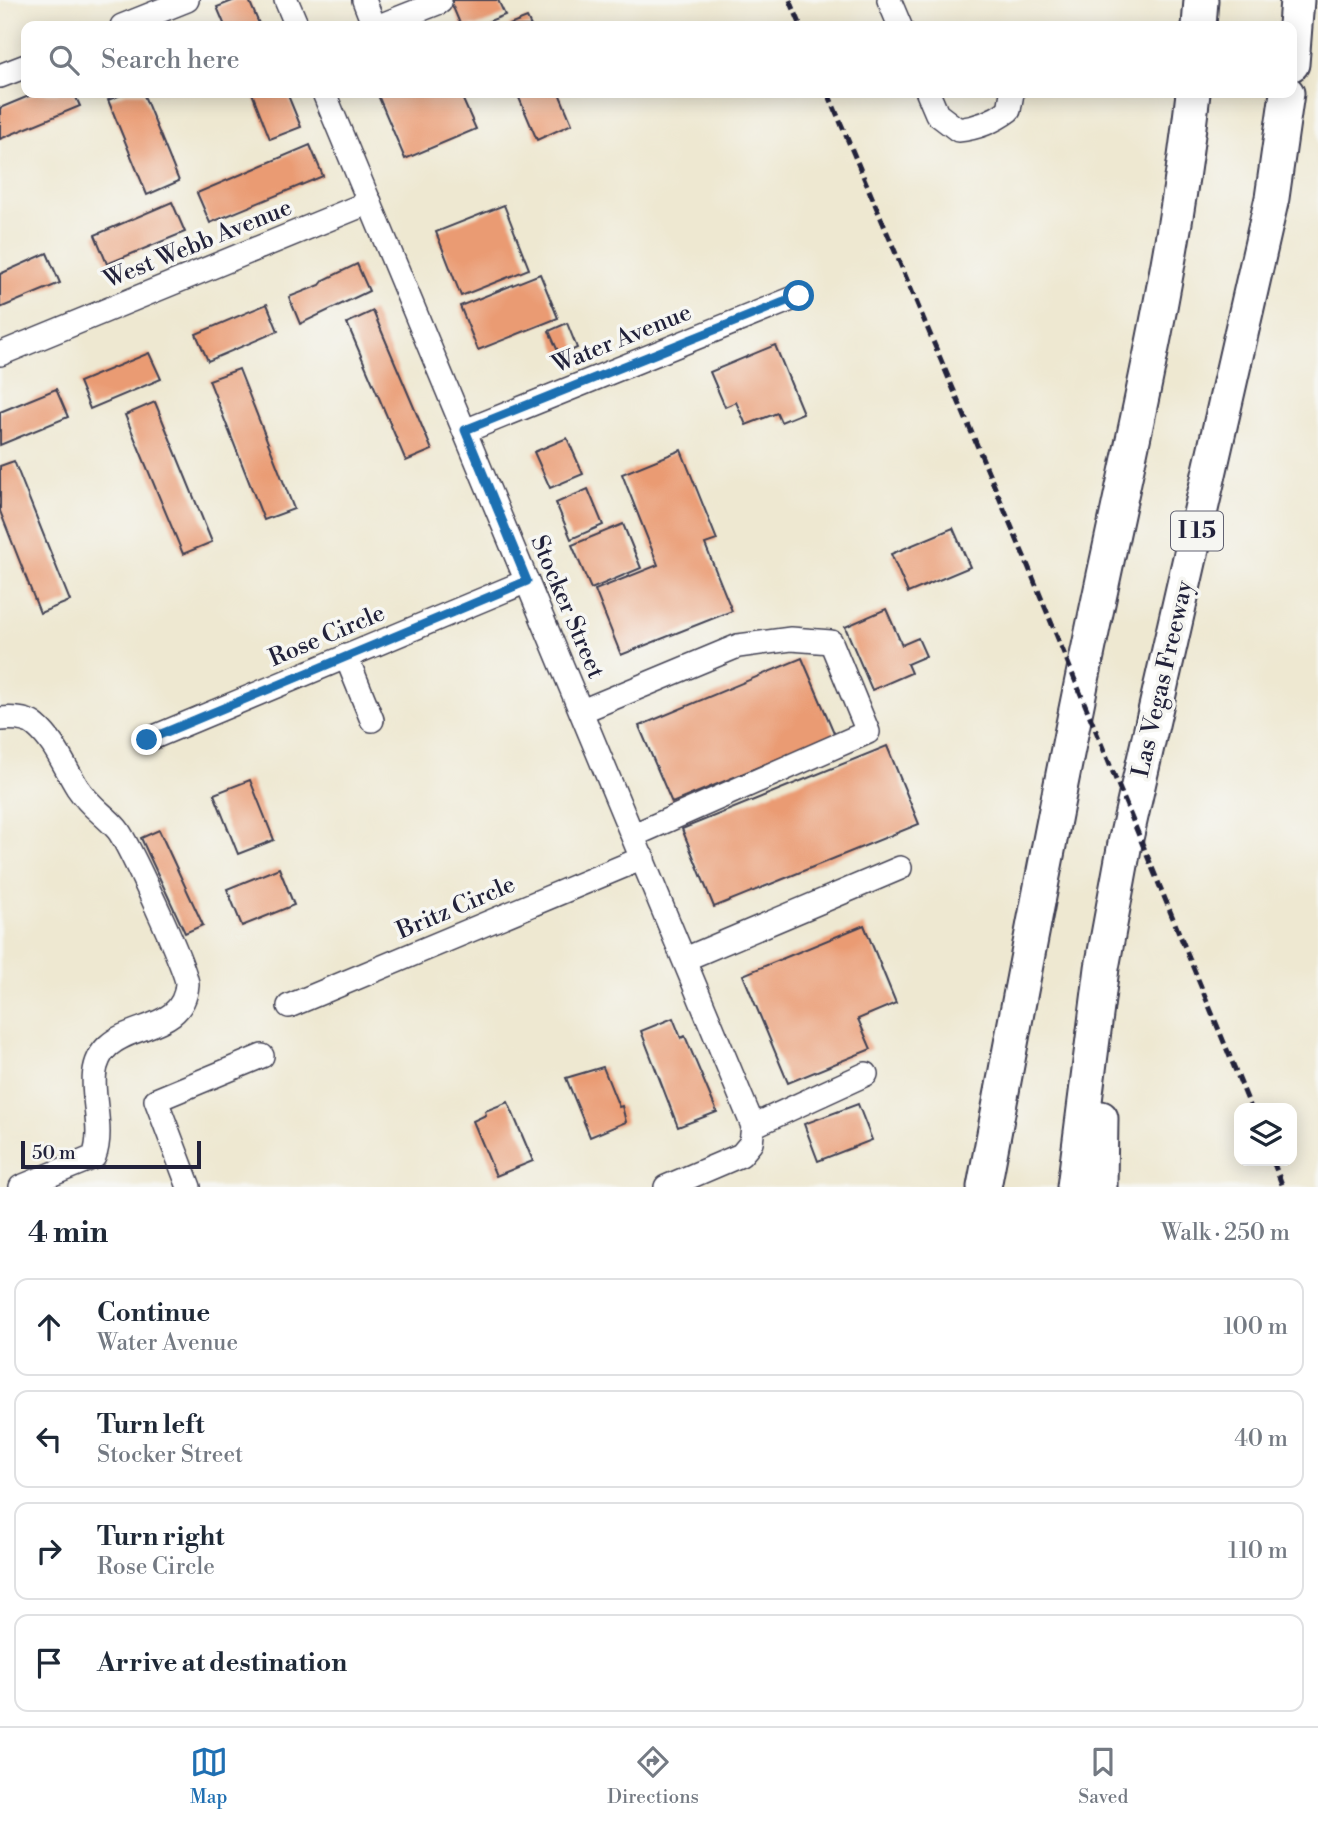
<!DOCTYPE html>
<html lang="en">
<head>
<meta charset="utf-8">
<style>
	:root { --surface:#fff; --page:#f2f2f3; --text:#1f2937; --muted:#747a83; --line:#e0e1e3; --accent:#1f6fb2 }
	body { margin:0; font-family:"Libre Bodoni",serif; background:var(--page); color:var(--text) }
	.controls { position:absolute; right:21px; bottom:21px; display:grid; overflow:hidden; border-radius:14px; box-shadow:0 4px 18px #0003 }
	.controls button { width:63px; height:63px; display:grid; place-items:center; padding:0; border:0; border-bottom:2px solid var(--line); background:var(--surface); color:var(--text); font:35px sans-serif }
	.scale { position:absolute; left:21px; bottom:18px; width:180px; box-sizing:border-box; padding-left:7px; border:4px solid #22223b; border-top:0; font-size:19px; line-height:24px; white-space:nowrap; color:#22223b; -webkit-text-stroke:5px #f6f6f2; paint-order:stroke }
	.stop { position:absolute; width:21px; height:21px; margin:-16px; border:5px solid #1f6fb2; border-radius:50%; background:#fff }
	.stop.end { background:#1f6fb2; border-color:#fff; box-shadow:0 2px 7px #0008 }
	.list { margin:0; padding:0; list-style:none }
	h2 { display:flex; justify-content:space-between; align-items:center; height:91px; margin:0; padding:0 28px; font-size:30px }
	h2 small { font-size:23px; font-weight:400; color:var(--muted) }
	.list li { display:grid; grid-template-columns:46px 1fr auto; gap:21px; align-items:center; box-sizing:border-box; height:98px; margin:0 14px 14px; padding:0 14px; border:2px solid var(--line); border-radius:14px }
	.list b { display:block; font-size:26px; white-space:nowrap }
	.list p { margin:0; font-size:23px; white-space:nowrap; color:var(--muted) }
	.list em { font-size:23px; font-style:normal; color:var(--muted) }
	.icon { flex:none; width:38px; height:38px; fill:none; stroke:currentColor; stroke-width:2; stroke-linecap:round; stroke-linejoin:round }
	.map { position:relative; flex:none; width:1318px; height:1187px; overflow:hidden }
	.search { position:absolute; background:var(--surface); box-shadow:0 4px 18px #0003; left:21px; right:21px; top:21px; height:77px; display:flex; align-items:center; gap:18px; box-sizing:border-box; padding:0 24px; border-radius:14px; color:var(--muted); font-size:26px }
	.sheet { height:539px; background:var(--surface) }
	nav { display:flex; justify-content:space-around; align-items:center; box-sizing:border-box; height:98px; border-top:2px solid var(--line); background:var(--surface); font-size:19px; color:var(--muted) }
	nav a { display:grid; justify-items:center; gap:4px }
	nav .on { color:var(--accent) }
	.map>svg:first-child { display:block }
	.building { fill:#ea9b73 }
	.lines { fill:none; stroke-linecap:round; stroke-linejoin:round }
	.minor-casing { stroke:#414052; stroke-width:26 }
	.highway-casing { stroke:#414052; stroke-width:37 }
	.minor { stroke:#fff; stroke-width:23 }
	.highway { stroke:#fff; stroke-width:33 }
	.rail { stroke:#22223b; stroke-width:5; stroke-dasharray:10 5; stroke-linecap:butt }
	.route { stroke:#1f6fb2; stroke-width:9 }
	.labels { text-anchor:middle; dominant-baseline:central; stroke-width:7; stroke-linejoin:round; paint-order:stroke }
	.shield { fill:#f6f6f2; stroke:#626272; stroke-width:2 }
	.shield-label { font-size:23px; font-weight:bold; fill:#22223b }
	.street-label { font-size:24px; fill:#22223b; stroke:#f6f6f2 }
</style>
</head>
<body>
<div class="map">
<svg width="1318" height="1187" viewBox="0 0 1318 1187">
	<rect width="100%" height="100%" fill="#f6f6f2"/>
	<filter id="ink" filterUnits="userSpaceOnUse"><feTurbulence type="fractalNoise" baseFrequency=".0143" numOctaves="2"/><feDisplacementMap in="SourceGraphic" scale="14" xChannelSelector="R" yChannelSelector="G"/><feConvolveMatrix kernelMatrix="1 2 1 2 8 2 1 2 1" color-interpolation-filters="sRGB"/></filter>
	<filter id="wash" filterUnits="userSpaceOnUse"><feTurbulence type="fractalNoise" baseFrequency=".00686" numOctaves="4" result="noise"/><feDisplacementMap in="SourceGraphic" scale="28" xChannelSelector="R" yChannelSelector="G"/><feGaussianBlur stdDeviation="1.57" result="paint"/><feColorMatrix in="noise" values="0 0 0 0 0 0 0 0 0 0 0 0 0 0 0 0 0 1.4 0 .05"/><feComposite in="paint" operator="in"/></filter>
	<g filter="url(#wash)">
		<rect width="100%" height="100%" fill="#eee8d1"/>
		<g id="blocks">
			<g class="building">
				<polygon points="235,0 249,0 260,26 225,26 217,7"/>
				<polygon points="450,0 498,0 505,15 477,26 461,26"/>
				<polygon points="527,18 531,26 507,26"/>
				<polygon points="36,93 74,93 80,106 0,139 0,108"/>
				<polygon points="126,93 143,93 179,181 147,195 108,100"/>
				<polygon points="252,93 287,93 301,127 270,139"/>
				<polygon points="377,93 460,93 476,129 405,159"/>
				<polygon points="517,93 559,93 572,124 537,140"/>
				<polygon points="310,145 323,176 210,223 197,193"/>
				<polygon points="172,202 185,232 107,264 95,235"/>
				<polygon points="504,205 529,269 461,296 436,232"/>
				<polygon points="47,253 60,283 0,308 0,274"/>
				<polygon points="357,264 369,291 300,324 289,297 320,285 324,280"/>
				<polygon points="540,274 558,318 478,350 460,306"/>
				<polygon points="267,304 278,331 208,361 196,334"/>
				<polygon points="373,311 432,450 406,461 347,323"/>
				<polygon points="567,323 577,348 560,356 549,331"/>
				<polygon points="775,345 803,413 781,422 777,413 746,425 736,402 725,407 710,372"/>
				<polygon points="149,353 161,379 90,409 79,382"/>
				<polygon points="239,369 294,509 264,520 209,380"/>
				<polygon points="56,389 68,417 0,445 0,412"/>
				<polygon points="155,402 212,542 183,554 125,415"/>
				<polygon points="567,438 583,474 550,488 534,452"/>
				<polygon points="681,450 717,540 705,544 732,611 621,655 595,590 658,565 622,474"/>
				<polygon points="14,461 70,601 40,613 0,511 0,466"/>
				<polygon points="588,489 603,525 571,539 556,503"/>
				<polygon points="623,524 641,568 591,589 572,545"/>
				<polygon points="953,528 970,567 908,593 891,554"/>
				<polygon points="886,609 902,645 918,638 926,656 907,664 911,673 872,690 845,627"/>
				<polygon points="802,658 835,735 672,803 639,726"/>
				<polygon points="887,746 919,824 714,907 682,829"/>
				<polygon points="250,780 274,840 238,854 214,794"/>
				<polygon points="159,830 203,925 185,933 141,838"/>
				<polygon points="279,868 294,905 242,926 227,889"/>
				<polygon points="864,925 896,1003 858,1019 871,1049 788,1083 743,975"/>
				<polygon points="673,1018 681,1038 685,1036 717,1112 678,1127 641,1031"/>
				<polygon points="603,1067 619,1107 622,1106 626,1122 590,1137 566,1078"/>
				<polygon points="508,1102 533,1161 496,1176 473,1121 486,1115 485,1111"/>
				<polygon points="858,1104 872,1140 818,1161 804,1124"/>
			</g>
		</g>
	</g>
	<g filter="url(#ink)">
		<use href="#blocks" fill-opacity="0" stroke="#414052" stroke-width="2"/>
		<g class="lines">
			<g class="minor-casing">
				<g id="minor">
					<polyline points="286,0 297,26"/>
					<polyline points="364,0 374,26"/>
					<polyline points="889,0 900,26"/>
					<polyline points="122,26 187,0"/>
					<polyline points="379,26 440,2"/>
					<polyline points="0,76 26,66"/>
					<polyline points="324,93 753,1126 751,1143 741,1155 666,1187"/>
					<path d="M928,93L937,114L958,130C978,128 993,122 1009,110L1012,93"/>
					<polyline points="0,354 370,202"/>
					<polyline points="465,431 799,296"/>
					<polyline points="346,656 372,720"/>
					<polyline points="582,711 738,646 791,639 831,642 868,732 634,835"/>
					<path d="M0,719C11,718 27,718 36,726C55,742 64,766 77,787C91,808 103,813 117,829C128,842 187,970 187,984C184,1030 132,1023 108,1046C78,1074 108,1120 94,1157L21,1187"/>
					<polyline points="147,740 527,581"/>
					<polyline points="685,959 900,868"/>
					<polyline points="289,1006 643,858"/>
					<polyline points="753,1126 866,1074"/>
					<polyline points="189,1187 156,1100 262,1056"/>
				</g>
			</g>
			<g class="highway-casing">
				<g id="highway">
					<polyline points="1199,26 1201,0"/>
					<polyline points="1292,64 1297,0"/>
					<path d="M984,1187C1019,1002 1053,816 1092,632C1129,453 1173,275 1193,93"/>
					<polyline points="1074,1187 1102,968 1125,843 1272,198 1287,93"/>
					<polyline points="1100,1187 1101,1118"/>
				</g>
			</g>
			<use href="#minor" class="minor"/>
			<use href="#highway" class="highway"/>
			<g class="rail">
				<polyline points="790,0 801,26"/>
				<polyline points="828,93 1026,561 1251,1108"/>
				<polyline points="1273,1161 1283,1187"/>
			</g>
		</g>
	</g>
	<g class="lines" filter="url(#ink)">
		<polyline class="route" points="147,740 527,581 465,430 799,296"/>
	</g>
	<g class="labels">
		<rect class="shield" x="1171" y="511.5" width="52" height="39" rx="5"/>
		<g class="shield-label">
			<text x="1197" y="531">I 15</text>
		</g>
		<g class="street-label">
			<text transform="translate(198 244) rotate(-22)">West Webb Avenue</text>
			<text transform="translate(622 339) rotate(-22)">Water Avenue</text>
			<text transform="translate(567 607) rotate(67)">Stocker Street</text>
			<text transform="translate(327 636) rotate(-23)">Rose Circle</text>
			<text transform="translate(1163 679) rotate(-77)">Las Vegas Freeway</text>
			<text transform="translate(456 908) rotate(-23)">Britz Circle</text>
		</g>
	</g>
</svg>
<div class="controls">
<button><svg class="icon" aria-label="layers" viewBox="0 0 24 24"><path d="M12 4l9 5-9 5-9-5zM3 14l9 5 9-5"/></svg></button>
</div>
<div class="scale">50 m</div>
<div class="stop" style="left:799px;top:296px"></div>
<div class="stop end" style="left:147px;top:740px"></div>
<div class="search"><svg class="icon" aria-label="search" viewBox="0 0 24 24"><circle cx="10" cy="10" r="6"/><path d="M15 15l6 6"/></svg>Search here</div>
</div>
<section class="sheet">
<h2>4 min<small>Walk · 250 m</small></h2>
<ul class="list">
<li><svg class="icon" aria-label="ahead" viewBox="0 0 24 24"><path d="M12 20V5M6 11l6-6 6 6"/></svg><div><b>Continue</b><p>Water Avenue</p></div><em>100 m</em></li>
<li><svg class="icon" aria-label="left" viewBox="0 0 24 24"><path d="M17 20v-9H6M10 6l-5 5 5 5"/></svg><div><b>Turn left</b><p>Stocker Street</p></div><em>40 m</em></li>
<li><svg class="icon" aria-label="right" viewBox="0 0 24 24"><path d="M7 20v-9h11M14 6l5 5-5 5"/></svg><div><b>Turn right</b><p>Rose Circle</p></div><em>110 m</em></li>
<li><svg class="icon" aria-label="arrive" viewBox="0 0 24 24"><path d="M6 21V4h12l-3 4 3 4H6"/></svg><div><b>Arrive at destination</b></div></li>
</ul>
</section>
<nav>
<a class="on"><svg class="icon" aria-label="map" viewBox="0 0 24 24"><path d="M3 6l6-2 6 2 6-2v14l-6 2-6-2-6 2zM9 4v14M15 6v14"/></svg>Map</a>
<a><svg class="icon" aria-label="directions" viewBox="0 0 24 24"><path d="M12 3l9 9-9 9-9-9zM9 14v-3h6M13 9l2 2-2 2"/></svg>Directions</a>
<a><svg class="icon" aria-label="saved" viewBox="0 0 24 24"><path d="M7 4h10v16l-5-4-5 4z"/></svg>Saved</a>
</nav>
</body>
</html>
